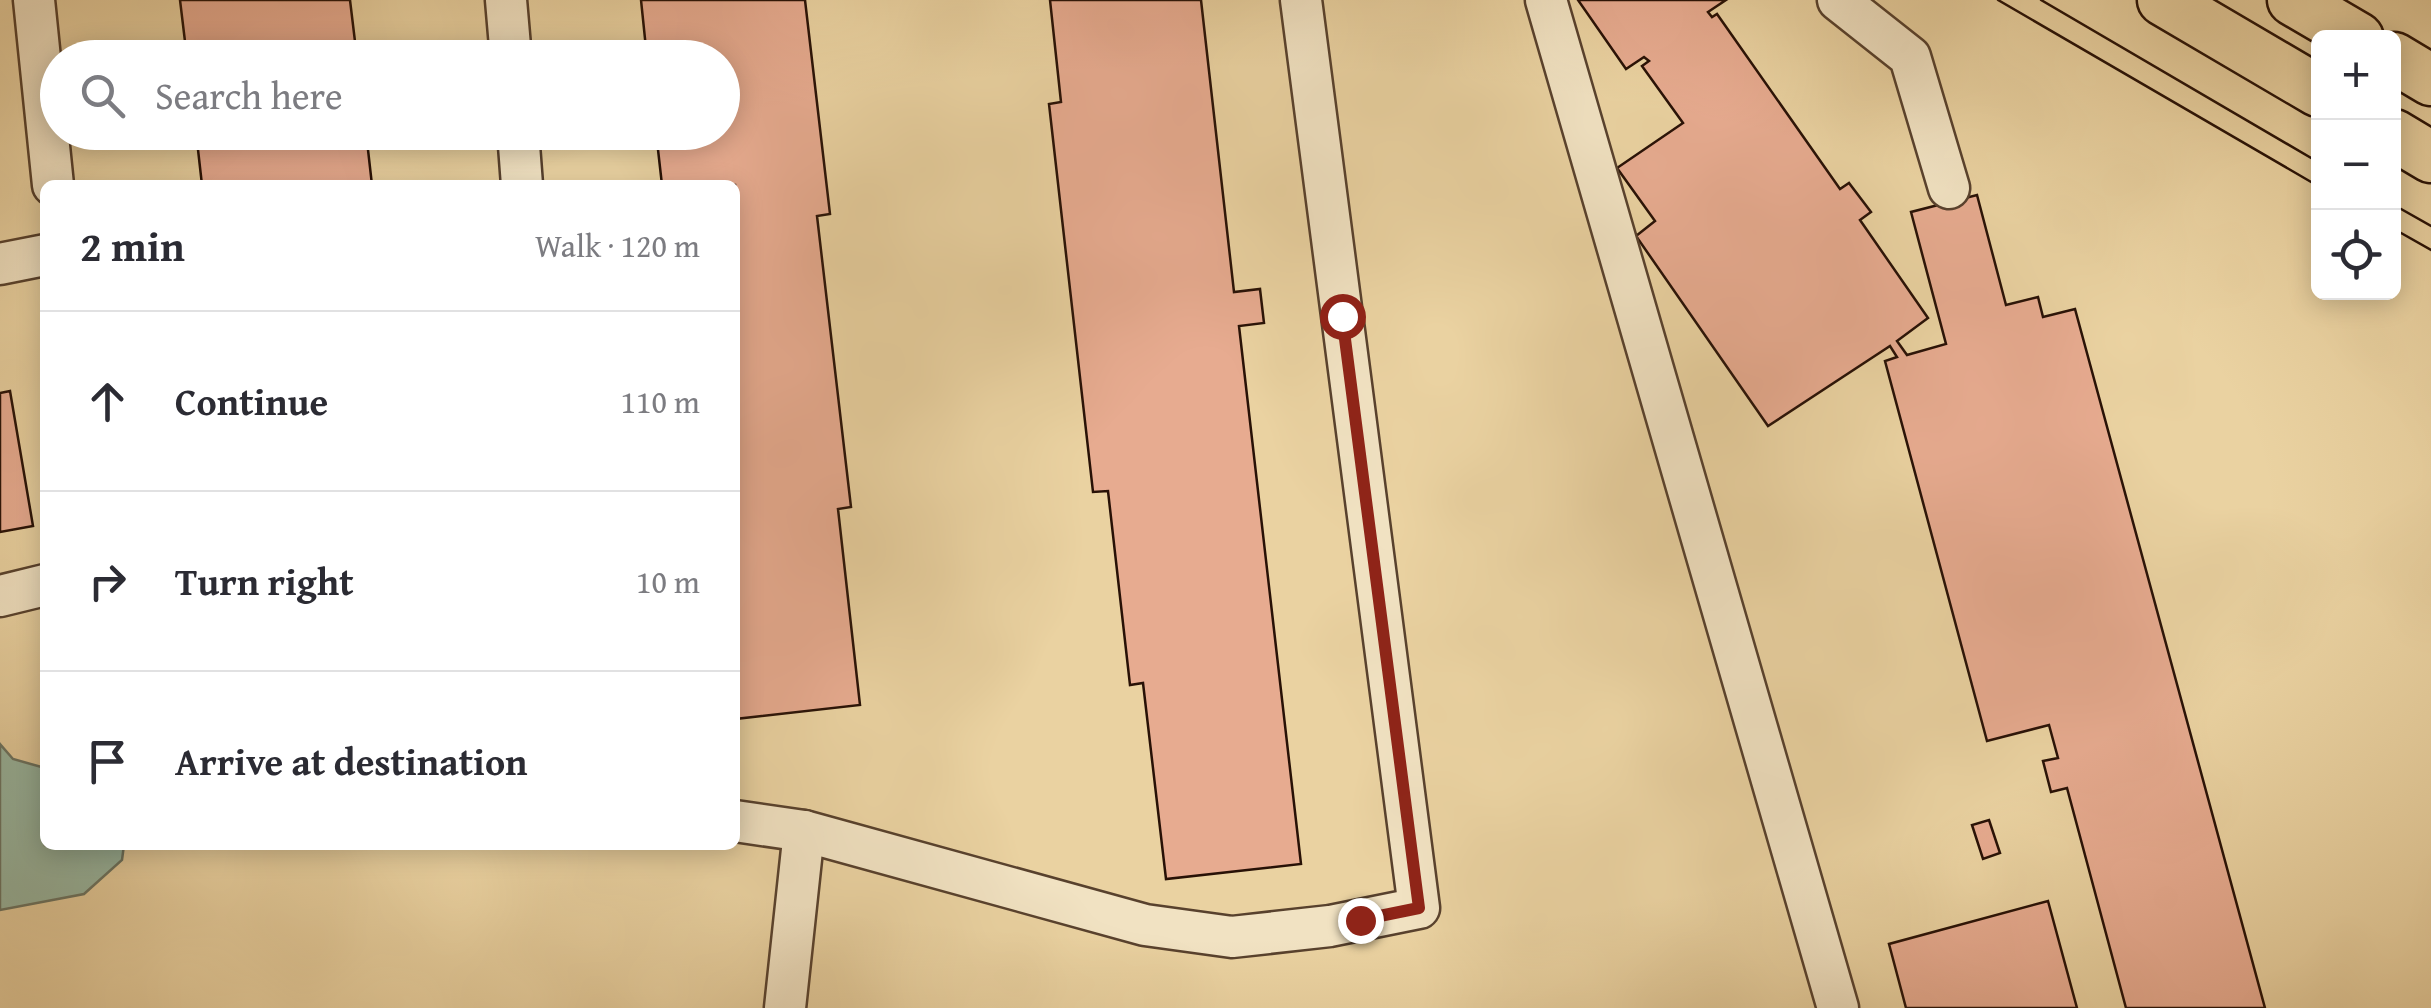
<!DOCTYPE html>
<html lang="en">
<head>
<meta charset="utf-8">
<style>
	:root { --surface:#fff; --page:#f2f2f3; --text:#2b2b33; --muted:#7c7c81; --line:#e1e1e2 }
	body { margin:0; font-family:"Gentium Book Plus",serif; background:var(--page); color:var(--text) }
	.controls { position:absolute; right:30px; top:30px; display:grid; overflow:hidden; border-radius:15px; box-shadow:0 5px 25px #0003 }
	.controls button { width:90px; height:90px; display:grid; place-items:center; padding:0; border:0; border-bottom:2px solid var(--line); background:var(--surface); color:var(--text); font:50px sans-serif }
	.stop { position:absolute; width:30px; height:30px; margin:-22px; border:8px solid #8f2418; border-radius:50%; background:#fff }
	.stop.end { background:#8f2418; border-color:#fff; box-shadow:0 2px 10px #0008 }
	.list { margin:0; padding:0; list-style:none }
	h2 { display:flex; justify-content:space-between; align-items:center; height:130px; margin:0; padding:0 40px; font-size:42px }
	h2 small { font-size:32px; font-weight:400; color:var(--muted) }
	.list li { display:grid; grid-template-columns:65px 1fr auto; gap:30px; align-items:center; box-sizing:border-box; height:180px; padding:0 40px; border-top:2px solid var(--line) }
	.list b { display:block; font-size:38px; white-space:nowrap }
	.list em { font-size:32px; font-style:normal; color:var(--muted) }
	.icon { flex:none; width:55px; height:55px; fill:none; stroke:currentColor; stroke-width:2; stroke-linecap:round; stroke-linejoin:round }
	.map { position:relative; flex:none; width:2431px; height:1008px; overflow:hidden }
	.search { position:absolute; background:var(--surface); box-shadow:0 5px 25px #0003; left:40px; top:40px; width:700px; height:110px; display:flex; align-items:center; gap:25px; box-sizing:border-box; padding:0 35px; border-radius:55px; color:var(--muted); font-size:38px }
	.panel { position:absolute; background:var(--surface); box-shadow:0 5px 25px #0003; left:40px; top:180px; width:700px; height:670px; border-radius:15px }
	.map>svg:first-child { display:block }
	.water { fill:#98b8a3; stroke:#6b7564; stroke-width:2.5 }
	.building { fill:#e7ab90; stroke:#281106; stroke-width:2.5 }
	.lines { fill:none; stroke-linecap:round; stroke-linejoin:round }
	.minor-casing { stroke:#58412d; stroke-width:45 }
	.major-casing { stroke:#281106; stroke-width:55 }
	.minor { stroke:#f1e2c2; stroke-width:40 }
	.major { stroke:#ead2a1; stroke-width:50 }
	.tram { stroke:#281106; stroke-width:2.5 }
	.route { stroke:#8f2418; stroke-width:12 }
</style>
</head>
<body>
<div class="map">
<svg width="2431" height="1008" viewBox="0 0 2431 1008">
	<rect width="100%" height="100%" fill="#ead2a1"/>
	<filter id="stains"><feTurbulence type="fractalNoise" baseFrequency=".002" numOctaves="4"/><feColorMatrix values="0 0 0 0 .2 0 0 0 0 .09 0 0 0 0 .02 0 0 0 .5 -.17"/></filter>
	<radialGradient id="worn" r=".72"><stop offset=".6" stop-color="#630" stop-opacity="0"/><stop offset="1" stop-color="#630" stop-opacity=".3"/></radialGradient>
	<polygon class="water" points="0,744 13,759 45,768 45,845 124,845 122,860 84,894 0,910"/>
	<g class="building">
		<polygon points="180,0 350,0 357,58 187,58"/>
		<polygon points="641,0 805,0 830,214 817,216 851,507 838,509 860,705 735,719 735,185 662,185 656,132 722,132 722,58 647,58"/>
		<polygon points="1050,0 1201,0 1234,292 1260,289 1264,323 1239,326 1301,864 1166,879 1143,683 1130,685 1108,491 1093,492 1049,104 1061,102"/>
		<polygon points="1578,0 1726,0 1708,12 1712,17 1717,14 1840,189 1849,183 1871,212 1860,220 1928,318 1897,341 1907,355 1946,344 1911,212 1977,195 2006,305 2038,297 2043,317 2075,309 2265,1008 2126,1008 2067,788 2051,792 2043,761 2058,758 2049,725 1987,741 1885,361 1897,357 1890,346 1768,426 1636,236 1655,221 1617,168 1683,123 1642,66 1649,61 1644,57 1626,69"/>
		<polygon points="196,132 366,132 372,185 202,185"/>
		<polygon points="10,391 33,526 0,532 0,393"/>
		<polygon points="1989,820 2000,853 1983,859 1972,825"/>
		<polygon points="2048,901 2077,1008 1906,1008 1889,944"/>
	</g>
	<g class="lines">
		<g class="minor-casing">
			<g id="minor">
				<polyline points="34,0 53,185"/>
				<polyline points="506,0 511,58"/>
				<polyline points="1546,0 1838,1008"/>
				<polyline points="1838,0 1910,57 1949,188"/>
				<polyline points="518,132 522,185"/>
				<polyline points="0,264 45,255"/>
				<polyline points="0,596 45,585"/>
				<polyline points="735,821 804,831 1145,925 1232,937 1330,926 1419,908 1301,0"/>
				<polyline points="785,1008 804,831"/>
			</g>
		</g>
		<g class="major-casing">
			<g id="major">
				<polyline points="2163,0 2318,91"/>
				<polyline points="2293,0 2358,38"/>
				<polyline points="2394,58 2431,80"/>
				<polyline points="2394,135 2431,157"/>
			</g>
		</g>
		<use href="#minor" class="minor"/>
		<use href="#major" class="major"/>
		<g class="tram">
			<polyline points="1998,0 2318,186"/>
			<polyline points="2041,0 2318,162"/>
			<polyline points="2394,205 2431,226"/>
			<polyline points="2394,229 2431,250"/>
		</g>
	</g>
	<g class="lines">
		<polyline class="route" points="1342,316 1419,908 1360,920"/>
	</g>
	<rect width="100%" height="100%" filter="url(#stains)"/>
	<rect width="100%" height="100%" fill="url(#worn)"/>
</svg>
<div class="controls">
<button>+</button>
<button>−</button>
<button><svg class="icon" aria-label="locate" viewBox="0 0 24 24"><circle cx="12" cy="12" r="6"/><path d="M12 2v4M12 18v4M2 12h4M18 12h4"/></svg></button>
</div>
<div class="stop" style="left:1342px;top:316px"></div>
<div class="stop end" style="left:1360px;top:920px"></div>
<div class="search"><svg class="icon" aria-label="search" viewBox="0 0 24 24"><circle cx="10" cy="10" r="6"/><path d="M15 15l6 6"/></svg>Search here</div>
<section class="panel">
<h2>2 min<small>Walk · 120 m</small></h2>
<ul class="list">
<li><svg class="icon" aria-label="ahead" viewBox="0 0 24 24"><path d="M12 20V5M6 11l6-6 6 6"/></svg><div><b>Continue</b></div><em>110 m</em></li>
<li><svg class="icon" aria-label="right" viewBox="0 0 24 24"><path d="M7 20v-9h11M14 6l5 5-5 5"/></svg><div><b>Turn right</b></div><em>10 m</em></li>
<li><svg class="icon" aria-label="arrive" viewBox="0 0 24 24"><path d="M6 21V4h12l-3 4 3 4H6"/></svg><div><b>Arrive at destination</b></div></li>
</ul>
</section>
</div>
</body>
</html>
